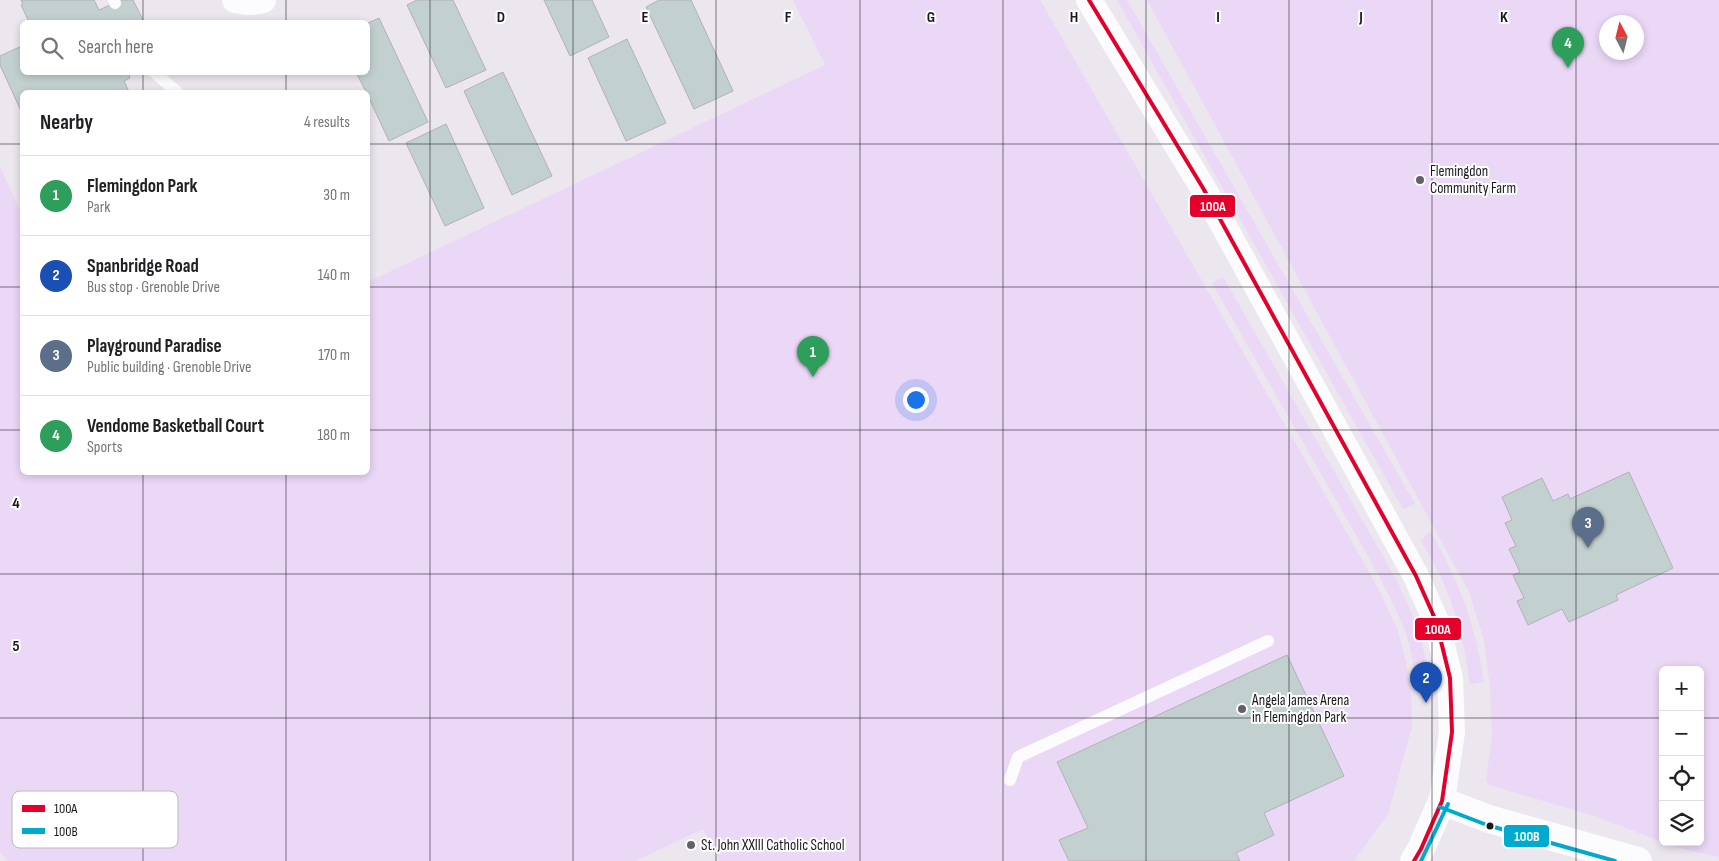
<!DOCTYPE html>
<html lang="en">
<head>
<meta charset="utf-8">
<style>
	:root { --surface:#fff; --page:#f2f2f2; --text:#202124; --muted:#757577; --line:#e0e0e0; --accent:#646067 }
	body { margin:0; font-family:"Sofia Sans Condensed",sans-serif; background:var(--page); color:var(--text) }
	.controls { position:absolute; right:15px; bottom:15px; display:grid; overflow:hidden; border-radius:8px; box-shadow:0 2px 8px #0003 }
	.controls button { width:45px; height:45px; display:grid; place-items:center; padding:0; border:0; border-bottom:1px solid var(--line); background:var(--surface); color:var(--text); font:25px sans-serif }
	.compass { position:absolute; left:1599px; top:15px; width:45px; height:45px; border-radius:50%; background:var(--surface); box-shadow:0 2px 8px #0003; rotate:353deg }
	.you { position:absolute; left:915px; top:399px; width:18px; height:18px; margin:-12px; border:4px solid #fff; border-radius:50%; background:#1a73e8; box-shadow:0 0 0 8px #1a73e833 }
	.badge { display:grid; place-items:center; width:32px; height:32px; border-radius:50%; background:var(--accent); color:#fff; font-size:16px; font-weight:700 }
	.pin { position:absolute; translate:-50% -41px; filter:drop-shadow(0 1px 2px #0008) }
	.pin::after { content:''; position:absolute; top:26px; width:18px; height:15px; background:inherit; clip-path:polygon(0 0,100% 0,50% 100%) }
	.list { margin:0; padding:0; list-style:none }
	h2 { display:flex; justify-content:space-between; align-items:center; height:65px; margin:0; padding:0 20px; font-size:21px }
	h2 small { font-size:16px; font-weight:400; color:var(--muted) }
	.list li { display:grid; grid-template-columns:32px 1fr auto; gap:15px; align-items:center; box-sizing:border-box; height:80px; padding:0 20px; border-top:1px solid var(--line) }
	.list b { display:block; font-size:19px; white-space:nowrap }
	.list p { margin:0; font-size:16px; white-space:nowrap; color:var(--muted) }
	.list em { font-size:16px; font-style:normal; color:var(--muted) }
	.icon { flex:none; width:28px; height:28px; fill:none; stroke:currentColor; stroke-width:2; stroke-linecap:round; stroke-linejoin:round }
	.map { position:relative; flex:none; width:1719px; height:861px; overflow:hidden }
	.search { position:absolute; background:var(--surface); box-shadow:0 2px 8px #0003; left:20px; top:20px; width:350px; height:55px; display:flex; align-items:center; gap:12px; box-sizing:border-box; padding:0 18px; border-radius:8px; color:var(--muted); font-size:19px }
	.panel { position:absolute; background:var(--surface); box-shadow:0 2px 8px #0003; left:20px; top:90px; width:350px; height:385px; border-radius:8px }
	.map>svg:first-child { display:block }
	.green { fill:#ebd7f6; fill-rule:evenodd }
	.building { fill:#c2d1d0; stroke:#b1b2b5 }
	.lines { fill:none; stroke-linecap:round; stroke-linejoin:round }
	.service { stroke:#fcfbfd; stroke-width:12 }
	.minor { stroke:#fcfbfd; stroke-width:26 }
	.tertiary { stroke:#fcfbfd; stroke-width:28 }
	.bus-1-casing { stroke:#fff; stroke-width:8 }
	.bus-2-casing { stroke:#fff; stroke-width:8 }
	.bus-1 { stroke:#e4002b; stroke-width:4 }
	.bus-2 { stroke:#00a9ce; stroke-width:4 }
	.grid { fill:none; stroke:#1b181e; stroke-width:1; stroke-opacity:0.55 }
	.poi-dot { fill:#646067; stroke:#fff; stroke-width:2 }
	.bus-dot { fill:#1b181e; stroke:#fff; stroke-width:2 }
	.labels { text-anchor:middle; dominant-baseline:central; stroke-width:4; stroke-linejoin:round; paint-order:stroke }
	.poi-label { font-size:15px; fill:#1b181e; stroke:#fff; text-anchor:start }
	.key { fill:#fff; stroke:#bbbabc; stroke-width:1 }
	.key-label { font-size:14px; fill:#1b181e }
	.grid-label { font-size:16px; text-anchor:middle; font-weight:bold; fill:#1b181e; stroke:#fff; stroke-width:4; stroke-linejoin:round; paint-order:stroke }
	.line-badge { stroke:#fff; stroke-width:2 }
	.badge-label { font-size:14px; text-anchor:middle; font-weight:bold; fill:#fff }
</style>
</head>
<body>
<div class="map">
<svg width="1719" height="861" viewBox="0 0 1719 861">
	<rect width="100%" height="100%" fill="#ece6ef"/>
	<g class="green">
		<polygon points="793,0 1040,0 1315,477 1378,588 1398,631 1406,662 1411,692 1412,727 1388,814 1354,861 720,861 703,829 635,861 8,861 0,852 0,167 22,215 22,472 368,472 368,282 825,65"/>
		<polygon points="1117,0 1127,0 1415,504 1403,509"/>
		<path d="M1147,0H1719V857L1675,847L1595,816L1489,785L1486,781L1492,735L1490,688L1484,640L1469,592ZM1606,22H1636V52H1606ZM1663,670H1700V842H1663Z"/>
		<path d="M1223,277L1397,581L1418,627L1427,665L1429,693L1418,694C1415,675 1413,656 1407,637C1398,611 1385,587 1372,563L1212,283Z"/>
		<path d="M1430,531C1460,583 1475,623 1484,682L1470,684C1465,647 1457,613 1442,579C1436,566 1428,554 1421,541Z"/>
	</g>
	<g class="building">
		<polygon points="21,0 94,0 99,10 121,0 133,0 144,22 29,22 21,5 23,4"/>
		<polygon points="417,0 453,0 486,70 446,88 407,5"/>
		<polygon points="544,0 592,0 609,37 570,56"/>
		<polygon points="659,0 691,0 733,91 694,109 646,7"/>
		<polygon points="379,18 428,122 389,141 368,96 368,92 366,92 356,72 368,72 368,23"/>
		<polygon points="627,39 666,123 626,141 588,58"/>
		<polygon points="22,46 22,72 128,72 130,78 124,81 129,92 22,92 22,113 0,65 0,56"/>
		<polygon points="503,72 552,176 512,195 464,91"/>
		<polygon points="446,124 484,208 445,226 406,143"/>
		<polygon points="1629,472 1673,568 1616,595 1618,600 1569,622 1562,609 1528,625 1517,601 1524,598 1513,575 1520,572 1509,549 1516,546 1505,523 1512,520 1502,497 1542,478 1553,501 1568,494 1570,499"/>
		<polygon points="1287,655 1344,776 1264,813 1274,835 1236,853 1240,861 1069,861 1059,840 1088,828 1057,762"/>
	</g>
	<g class="lines">
		<g class="service">
			<polyline points="114,0 115,3"/>
			<polyline points="154,72 177,92"/>
			<polyline points="1010,780 1018,757 1268,641"/>
		</g>
		<g class="minor">
			<path d="M235,0C245,2 253,3 263,0"/>
			<polyline points="1089,0 1203,188 1416,576 1436,621 1450,678 1452,732 1442,801"/>
		</g>
		<polyline class="tertiary" points="1414,861 1421,849 1442,801 1489,819 1638,861"/>
		<g class="bus-1-casing">
			<polyline id="bus-1" points="1089,0 1203,188 1416,576 1436,621 1450,678 1452,732 1442,801 1421,849 1414,861"/>
		</g>
		<g class="bus-2-casing">
			<g id="bus-2">
				<polyline points="1440,807 1487,825 1615,861"/>
				<polyline points="1421,861 1448,804"/>
			</g>
		</g>
		<use href="#bus-1" class="bus-1"/>
		<use href="#bus-2" class="bus-2"/>
	</g>
	<path class="grid" d="M143,0V22M286,0V22M430,0V861M573,0V861M716,0V861M860,0V861M1003,0V861M1146,0V861M1289,0V861M1432,0V861M1576,0V861M143,72V92M286,72V92M0,144H22M368,144H1719M0,287H22M368,287H1719M0,430H22M368,430H1719M143,472V861M286,472V861M0,574H1719M0,718H1663M1700,718H1719"/>
	<g class="poi-dot">
		<circle cx="1420" cy="180" r="5"/>
		<circle cx="1242" cy="709" r="5"/>
		<circle cx="691" cy="845" r="5"/>
	</g>
	<circle class="bus-dot" cx="1490" cy="826" r="4.5"/>
	<g class="labels">
		<g class="poi-label">
			<text x="1430" y="171">Flemingdon<tspan x="1430" dy="17">Community Farm</tspan></text>
			<text x="1252" y="700">Angela James Arena<tspan x="1252" dy="17">in Flemingdon Park</tspan></text>
			<text x="701" y="845">St. John XXIII Catholic School</text>
		</g>
	</g>
	<rect x="12" y="791" width="166" height="57" rx="8" class="key"/>
	<rect x="22" y="805" width="23" height="7" fill="#e4002b"/>
	<rect x="22" y="828" width="23" height="6" fill="#00a9ce"/>
	<g class="key-label">
		<text x="54" y="813">100A</text>
		<text x="54" y="836">100B</text>
	</g>
	<g class="grid-label">
		<text x="501" y="22">D</text>
		<text x="645" y="22">E</text>
		<text x="788" y="22">F</text>
		<text x="931" y="22">G</text>
		<text x="1074" y="22">H</text>
		<text x="1218" y="22">I</text>
		<text x="1361" y="22">J</text>
		<text x="1504" y="22">K</text>
		<text x="16" y="508">4</text>
		<text x="16" y="651">5</text>
	</g>
	<g class="line-badge">
		<rect x="1189" y="194" width="47" height="24" rx="5" fill="#e4002b"/>
		<rect x="1414" y="617" width="48" height="24" rx="5" fill="#e4002b"/>
		<rect x="1503" y="824" width="47" height="24" rx="5" fill="#00a9ce"/>
	</g>
	<g class="badge-label">
		<text x="1213" y="211">100A</text>
		<text x="1438" y="634">100A</text>
		<text x="1527" y="841">100B</text>
	</g>
</svg>
<div class="controls">
<button>+</button>
<button>−</button>
<button><svg class="icon" aria-label="locate" viewBox="0 0 24 24"><circle cx="12" cy="12" r="6"/><path d="M12 2v4M12 18v4M2 12h4M18 12h4"/></svg></button>
<button><svg class="icon" aria-label="layers" viewBox="0 0 24 24"><path d="M12 4l9 5-9 5-9-5zM3 14l9 5 9-5"/></svg></button>
</div>
<svg class="compass" viewBox="-18 -18 36 36"><path d="M0-13l5 13h-10z" fill="#e53935"/><path d="M0 13l5-13h-10z" fill="#757577"/></svg>
<div class="you"></div>
<div class="pin badge" style="left:813px;top:377px;background:#2e9e5b">1</div>
<div class="pin badge" style="left:1426px;top:703px;background:#1a4fb4">2</div>
<div class="pin badge" style="left:1588px;top:548px;background:#5c6f8a">3</div>
<div class="pin badge" style="left:1568px;top:68px;background:#2e9e5b">4</div>
<div class="search"><svg class="icon" aria-label="search" viewBox="0 0 24 24"><circle cx="10" cy="10" r="6"/><path d="M15 15l6 6"/></svg>Search here</div>
<section class="panel">
<h2>Nearby<small>4 results</small></h2>
<ul class="list">
<li><span class="badge" style="background:#2e9e5b">1</span><div><b>Flemingdon Park</b><p>Park</p></div><em>30 m</em></li>
<li><span class="badge" style="background:#1a4fb4">2</span><div><b>Spanbridge Road</b><p>Bus stop · Grenoble Drive</p></div><em>140 m</em></li>
<li><span class="badge" style="background:#5c6f8a">3</span><div><b>Playground Paradise</b><p>Public building · Grenoble Drive</p></div><em>170 m</em></li>
<li><span class="badge" style="background:#2e9e5b">4</span><div><b>Vendome Basketball Court</b><p>Sports</p></div><em>180 m</em></li>
</ul>
</section>
</div>
</body>
</html>
